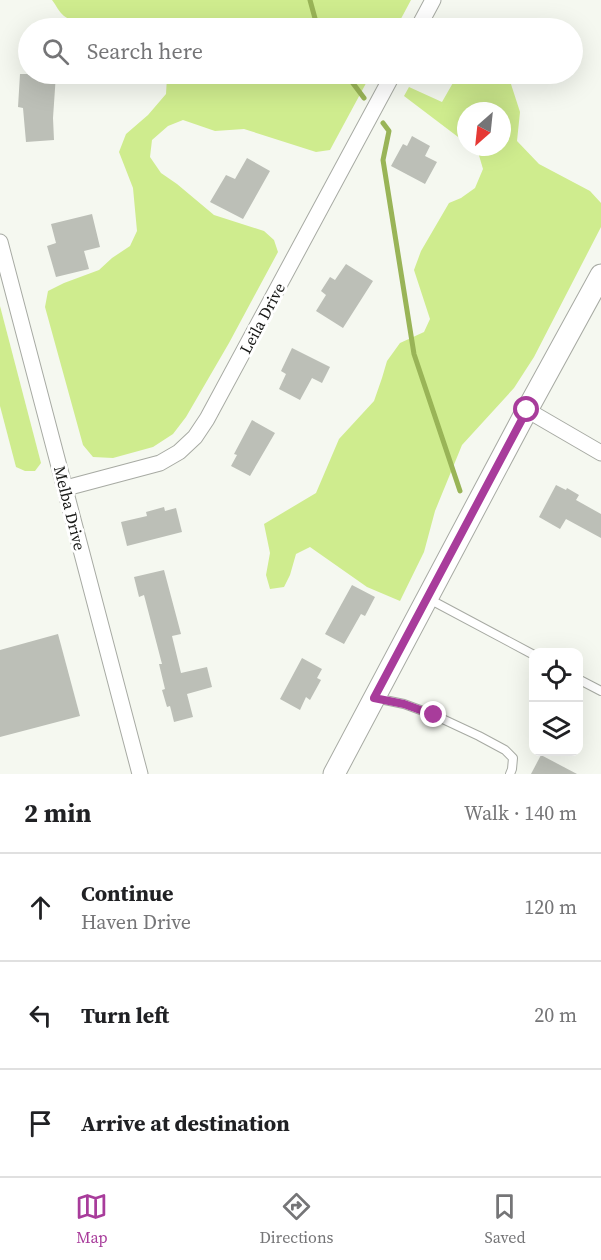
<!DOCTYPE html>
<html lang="en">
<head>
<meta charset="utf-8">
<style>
	:root { --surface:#fff; --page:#f6f6f6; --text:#202124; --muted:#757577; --line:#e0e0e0; --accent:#a83c9b }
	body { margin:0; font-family:"Source Serif 4",serif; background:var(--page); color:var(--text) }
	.controls { position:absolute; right:18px; bottom:18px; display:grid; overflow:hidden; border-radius:12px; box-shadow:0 6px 24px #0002 }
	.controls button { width:54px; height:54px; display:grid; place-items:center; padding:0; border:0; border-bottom:2px solid var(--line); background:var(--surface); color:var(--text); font:30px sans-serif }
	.compass { position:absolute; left:457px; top:102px; width:54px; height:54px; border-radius:50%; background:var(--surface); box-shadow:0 6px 24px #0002; rotate:207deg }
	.stop { position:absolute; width:18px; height:18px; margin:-14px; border:4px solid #a83c9b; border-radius:50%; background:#fff }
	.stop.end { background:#a83c9b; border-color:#fff; box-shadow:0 2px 6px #0008 }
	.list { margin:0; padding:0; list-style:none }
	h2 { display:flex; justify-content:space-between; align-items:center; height:78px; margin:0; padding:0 24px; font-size:26px }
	h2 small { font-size:20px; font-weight:400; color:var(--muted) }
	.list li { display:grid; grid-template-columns:39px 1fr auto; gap:18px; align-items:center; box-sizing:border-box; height:108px; padding:0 24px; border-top:2px solid var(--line) }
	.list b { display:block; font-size:22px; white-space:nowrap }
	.list p { margin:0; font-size:20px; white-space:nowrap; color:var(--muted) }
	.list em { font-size:20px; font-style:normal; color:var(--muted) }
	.icon { flex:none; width:33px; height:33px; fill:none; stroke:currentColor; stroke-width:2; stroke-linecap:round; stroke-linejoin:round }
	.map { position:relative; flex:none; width:601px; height:774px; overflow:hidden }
	.search { position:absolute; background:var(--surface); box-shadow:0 6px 24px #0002; left:18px; right:18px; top:18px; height:66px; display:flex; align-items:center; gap:15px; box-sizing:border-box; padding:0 21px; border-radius:33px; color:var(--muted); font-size:22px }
	.sheet { height:402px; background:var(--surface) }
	nav { display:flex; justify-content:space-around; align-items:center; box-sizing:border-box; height:84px; border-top:2px solid var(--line); background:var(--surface); font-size:16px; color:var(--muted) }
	nav a { display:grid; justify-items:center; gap:3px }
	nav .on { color:var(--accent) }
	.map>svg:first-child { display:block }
	.green { fill:#cfec8e }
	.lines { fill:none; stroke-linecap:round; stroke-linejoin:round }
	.stream { stroke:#99b457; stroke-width:5 }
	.building { fill:#bcbfb7 }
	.lane-casing { stroke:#a7aaa3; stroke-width:10 }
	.street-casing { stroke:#a7aaa3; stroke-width:17 }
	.secondary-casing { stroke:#a7aaa3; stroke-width:23 }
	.lane { stroke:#fff; stroke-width:8 }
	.street { stroke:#fff; stroke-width:15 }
	.secondary { stroke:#fff; stroke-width:21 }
	.route { stroke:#a83c9b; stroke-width:8 }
	.labels { text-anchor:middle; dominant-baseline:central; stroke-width:6; stroke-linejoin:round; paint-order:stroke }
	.street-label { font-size:16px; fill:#181917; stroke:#fff }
</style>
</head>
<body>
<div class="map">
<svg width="601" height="774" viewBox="0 0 601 774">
	<rect width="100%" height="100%" fill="#f5f8f0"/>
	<g class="green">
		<path d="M52,0H411L396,28H106C92,23 76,25 64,16C59,12 56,5 52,0Z"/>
		<polygon points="165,74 371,74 330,150 316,152 244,129 215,131 183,120 168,126 152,140 150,157 161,173 177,184 214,215 264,231 274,240 278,252 229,343 186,417 173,434 153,447 113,458 93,457 83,445 45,307 48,291 64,283 99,270 112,258 130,246 137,231 133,188 119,152 126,134 148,115 166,94 167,77"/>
		<polygon points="458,74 501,74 510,81 520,112 517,141 539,164 590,191 601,203 601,227 534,357 514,388 462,445 435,511 424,552 400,601 367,587 310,547 296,554 290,575 284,587 270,589 266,575 270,553 264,524 316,493 339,439 374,401 382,378 387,361 400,343 424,332 430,319 414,270 421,251 449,203 461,198 475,188 483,169 478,152 471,147 502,147 502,111 466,111 466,143 404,96 409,87 442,102"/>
		<polygon points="0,306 41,463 35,471 25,471 16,467 0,406"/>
	</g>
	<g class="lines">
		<g class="stream">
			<polyline points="310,0 316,22 320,28"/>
			<polyline points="346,74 364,98"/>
			<polyline points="383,123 389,131 383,160 414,354 460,491"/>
		</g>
	</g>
	<g class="building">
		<polygon points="20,74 56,74 53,118 54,140 26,142 23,108 18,107"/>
		<polygon points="412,136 430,146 425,156 437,162 425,184 391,166 403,144 407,146"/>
		<polygon points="247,158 270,171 243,219 210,202 226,175 235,179"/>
		<polygon points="92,214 100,247 84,251 89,269 56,277 47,246 56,243 51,224"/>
		<polygon points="346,264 373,281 343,328 316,311 326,295 321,291 330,277 335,280"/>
		<polygon points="292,348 330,367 322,383 312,378 300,400 279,389 286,374 281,371"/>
		<polygon points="252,420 275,433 250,476 231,466 237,455 234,454"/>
		<polygon points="556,485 566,490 567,488 579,495 576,500 601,514 601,538 566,519 560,529 539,517"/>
		<polygon points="164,507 165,511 176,508 182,532 127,546 121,522 147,516 146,512"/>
		<polygon points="164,570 181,634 172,636 181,673 207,667 212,687 187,694 193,717 174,722 170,706 167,707 162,690 165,689 159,664 162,664 144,595 139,597 134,577"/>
		<polygon points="352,585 375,597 365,616 361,614 344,644 325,634"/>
		<polygon points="58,634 80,716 0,737 0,650"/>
		<polygon points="302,658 322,669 317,678 321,680 310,700 306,697 300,710 280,699"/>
		<polygon points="541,755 577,774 531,774"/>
	</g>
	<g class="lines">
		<g class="lane-casing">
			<g id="lane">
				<polyline points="429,599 534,655"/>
				<polyline points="578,679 601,691"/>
				<polyline points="375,698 404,704 434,715 479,736 505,750 513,758 512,769 510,774"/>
			</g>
		</g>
		<g class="street-casing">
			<g id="street">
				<polyline points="418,28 433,0"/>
				<path d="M0,242C47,419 93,597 140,774"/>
				<polyline points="527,410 601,453"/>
				<polyline points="66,488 160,463 179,452 195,437 207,419 393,74"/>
			</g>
		</g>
		<g class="secondary-casing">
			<polyline id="secondary" points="334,774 527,410 601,275"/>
		</g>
		<use href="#lane" class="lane"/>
		<use href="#street" class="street"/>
		<use href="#secondary" class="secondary"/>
	</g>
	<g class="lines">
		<polyline class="route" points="434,715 404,704 374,698 527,410"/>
	</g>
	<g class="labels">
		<g class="street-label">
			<text transform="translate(262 318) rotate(-62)">Leila Drive</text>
			<text transform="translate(70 508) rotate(76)">Melba Drive</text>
		</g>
	</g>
</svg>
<div class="controls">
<button><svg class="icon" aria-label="locate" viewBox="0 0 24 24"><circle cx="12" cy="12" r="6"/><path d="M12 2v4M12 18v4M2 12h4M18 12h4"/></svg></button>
<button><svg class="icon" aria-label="layers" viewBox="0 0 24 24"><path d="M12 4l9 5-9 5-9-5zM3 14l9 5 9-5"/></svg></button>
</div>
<svg class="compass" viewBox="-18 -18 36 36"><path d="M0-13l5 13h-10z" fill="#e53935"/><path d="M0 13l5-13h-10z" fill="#757577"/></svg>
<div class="stop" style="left:527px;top:410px"></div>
<div class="stop end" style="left:434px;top:715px"></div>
<div class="search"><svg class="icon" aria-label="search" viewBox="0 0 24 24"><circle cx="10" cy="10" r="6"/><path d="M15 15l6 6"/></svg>Search here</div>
</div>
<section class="sheet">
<h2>2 min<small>Walk · 140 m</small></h2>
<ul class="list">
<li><svg class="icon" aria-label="ahead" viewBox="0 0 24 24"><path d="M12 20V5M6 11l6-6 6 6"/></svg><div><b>Continue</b><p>Haven Drive</p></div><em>120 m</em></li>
<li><svg class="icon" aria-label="left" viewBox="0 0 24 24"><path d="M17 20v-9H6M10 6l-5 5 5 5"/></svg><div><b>Turn left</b></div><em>20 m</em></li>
<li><svg class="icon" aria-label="arrive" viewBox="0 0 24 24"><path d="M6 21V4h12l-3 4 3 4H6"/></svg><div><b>Arrive at destination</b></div></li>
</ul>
</section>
<nav>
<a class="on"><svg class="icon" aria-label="map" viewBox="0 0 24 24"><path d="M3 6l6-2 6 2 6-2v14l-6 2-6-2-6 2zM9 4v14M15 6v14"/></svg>Map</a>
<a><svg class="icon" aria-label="directions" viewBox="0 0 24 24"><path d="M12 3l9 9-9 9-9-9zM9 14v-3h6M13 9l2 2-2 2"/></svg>Directions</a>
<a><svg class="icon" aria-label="saved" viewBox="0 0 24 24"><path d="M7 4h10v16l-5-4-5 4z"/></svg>Saved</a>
</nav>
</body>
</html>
